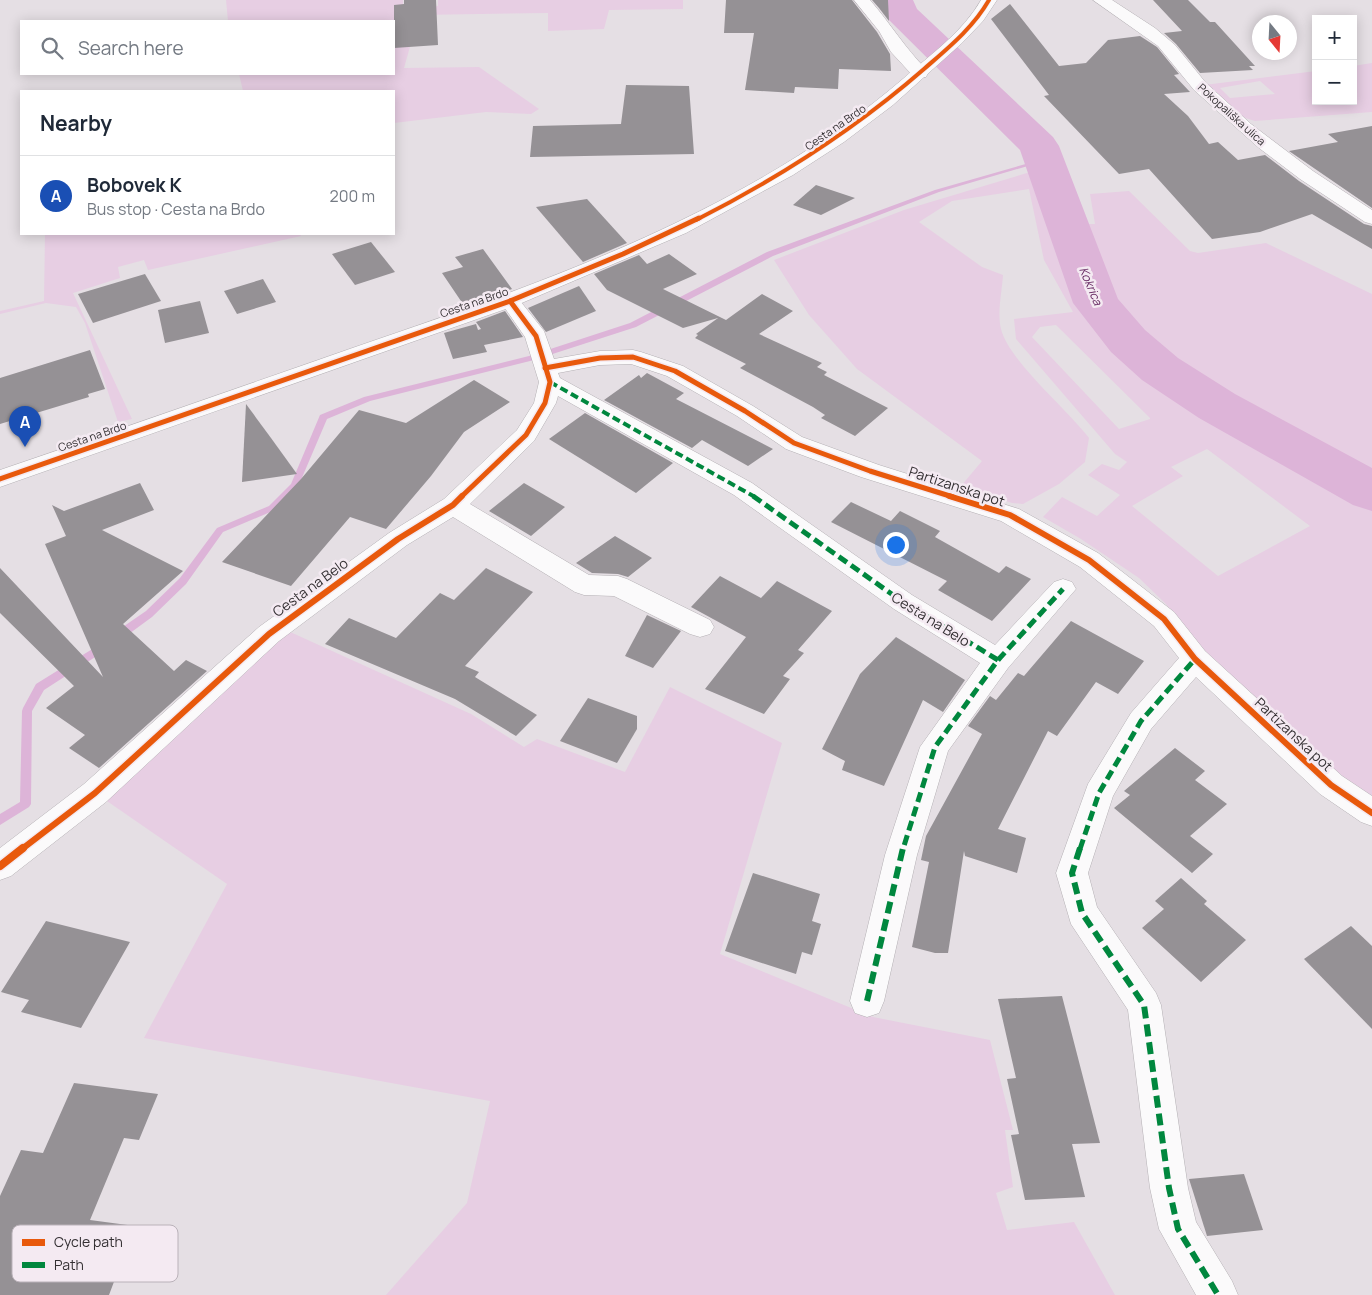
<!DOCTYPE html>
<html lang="en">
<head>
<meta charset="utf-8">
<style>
	:root { --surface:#fff; --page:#f2f2f3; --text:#1f2937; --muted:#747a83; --line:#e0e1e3; --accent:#1a73e8 }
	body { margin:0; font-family:Manrope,sans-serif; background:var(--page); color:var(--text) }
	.controls { position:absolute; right:15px; top:15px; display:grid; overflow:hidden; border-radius:0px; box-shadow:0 2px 12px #0003 }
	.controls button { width:45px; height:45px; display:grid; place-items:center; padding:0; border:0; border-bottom:1px solid var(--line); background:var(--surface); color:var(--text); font:25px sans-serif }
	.compass { position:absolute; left:1252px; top:15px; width:45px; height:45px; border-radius:50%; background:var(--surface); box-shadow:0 2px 12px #0003; rotate:162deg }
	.you { position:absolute; left:895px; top:544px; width:18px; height:18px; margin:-12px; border:4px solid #fff; border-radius:50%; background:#1a73e8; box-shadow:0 0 0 8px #1a73e833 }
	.badge { display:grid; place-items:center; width:32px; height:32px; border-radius:50%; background:var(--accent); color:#fff; font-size:16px; font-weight:700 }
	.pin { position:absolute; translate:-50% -41px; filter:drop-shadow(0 1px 2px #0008) }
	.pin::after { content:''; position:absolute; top:26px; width:18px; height:15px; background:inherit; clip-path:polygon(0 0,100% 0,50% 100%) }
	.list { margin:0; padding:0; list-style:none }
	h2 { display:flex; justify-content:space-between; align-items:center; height:65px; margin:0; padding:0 20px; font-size:21px }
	h2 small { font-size:16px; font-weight:400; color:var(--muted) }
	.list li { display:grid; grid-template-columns:32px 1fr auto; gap:15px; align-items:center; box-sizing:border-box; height:80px; padding:0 20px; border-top:1px solid var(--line) }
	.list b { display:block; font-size:19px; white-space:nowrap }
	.list p { margin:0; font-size:16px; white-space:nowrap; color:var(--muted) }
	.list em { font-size:16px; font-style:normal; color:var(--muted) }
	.icon { flex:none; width:28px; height:28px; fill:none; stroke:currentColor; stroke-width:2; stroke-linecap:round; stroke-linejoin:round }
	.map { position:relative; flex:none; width:1372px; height:1295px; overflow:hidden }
	.search { position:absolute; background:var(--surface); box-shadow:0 2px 12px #0003; left:20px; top:20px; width:375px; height:55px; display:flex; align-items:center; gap:12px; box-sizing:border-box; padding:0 18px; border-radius:0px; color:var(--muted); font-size:19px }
	.panel { position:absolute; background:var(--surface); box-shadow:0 2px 12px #0003; left:20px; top:90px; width:375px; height:145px; border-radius:0px }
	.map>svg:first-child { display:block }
	.green { fill:#e7cee3; fill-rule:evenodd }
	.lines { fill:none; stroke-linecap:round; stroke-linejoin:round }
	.stream { fill:#ddb4d8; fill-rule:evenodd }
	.river { fill:#ddb4d8; fill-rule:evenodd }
	.building { fill:#959195 }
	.street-casing { stroke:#b4b0b4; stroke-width:1 }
	.secondary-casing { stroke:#b4b0b4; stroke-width:1 }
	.street { fill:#fbfafb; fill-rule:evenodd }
	.secondary { fill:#fbfafb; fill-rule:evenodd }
	.quiet-far2 { stroke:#00873e; stroke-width:4; stroke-dasharray:8 4; stroke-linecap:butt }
	.quiet-far1 { stroke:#00873e; stroke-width:5; stroke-dasharray:10 5; stroke-linecap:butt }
	.quiet { stroke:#00873e; stroke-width:6; stroke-dasharray:12 6; stroke-linecap:butt }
	.cycleway-far3-casing { stroke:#f4eaf2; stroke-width:5.5 }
	.cycleway-far2-casing { stroke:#f4eaf2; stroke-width:8 }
	.cycleway-far1-casing { stroke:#f4eaf2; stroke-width:9 }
	.cycleway-casing { stroke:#f4eaf2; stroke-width:11 }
	.cycleway-far3 { stroke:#e8590c; stroke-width:4 }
	.cycleway-far2 { stroke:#e8590c; stroke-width:5 }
	.cycleway-far1 { stroke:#e8590c; stroke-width:6 }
	.cycleway { stroke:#e8590c; stroke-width:8 }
	.labels { text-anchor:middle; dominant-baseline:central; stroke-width:5; stroke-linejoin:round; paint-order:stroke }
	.far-street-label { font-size:11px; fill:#343033; stroke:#f4eaf2 }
	.far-water-label { font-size:12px; font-style:italic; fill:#5d1d59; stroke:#f4eaf2 }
	.street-label { font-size:14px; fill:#343033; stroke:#f4eaf2 }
	.key { fill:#f4eaf2; stroke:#bab2b9; stroke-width:1 }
	.key-label { font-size:14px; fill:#343033 }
</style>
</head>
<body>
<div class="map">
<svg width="1372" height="1295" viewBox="0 0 1372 1295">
	<rect width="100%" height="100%" fill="#e5dfe4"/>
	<g class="green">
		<polygon points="226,0 403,0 403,8 438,6 438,0 683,0 683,9 609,10 604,29 548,31 548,13 419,15 404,68 479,67 539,109 531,114 486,112 394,123 394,91 243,91 239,74 394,74 394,21 228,21"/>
		<path d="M1372,63V112L1255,121L1239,116L1204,85L1316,71V101H1353V66ZM1260,81L1275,94L1230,98L1220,88Z"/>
		<path d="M1037,170C1059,207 1060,250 1079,287C1137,395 1272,444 1372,503V801L1347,784L1213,663L1166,604L1139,578L1081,539L1043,517L1062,497L1097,516L1120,495L1088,475L1102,464L1119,470L1127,462L1115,454L1016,339L1014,319L1073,312L1044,260L1029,189L952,201L919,222L982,267L1003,275C1002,291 997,313 1001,329C1009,361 1067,409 1089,438L1085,462L1059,484L1023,504L1012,503L961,486L982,461L857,369L809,315L774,260L904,210ZM1056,325L1150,418V419L1119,429L1032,337L1040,327ZM1207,449L1310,526L1218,576L1132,506L1183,476L1171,467Z"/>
		<path d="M1129,191L1190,251L1198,253L1266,243L1372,294V482C1286,436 1122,365 1090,266C1086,254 1087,237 1086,224H1095L1090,194Z"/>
		<polygon points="45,234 300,234 301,236 148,270 144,260 118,267 120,278 73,293 132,419 118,422 85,323 76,307 46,303 0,314 0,311 44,301"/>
		<polygon points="288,631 471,714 524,747 537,739 625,772 670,687 782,743 720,954 873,1017 990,1040 1013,1130 1005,1130 1013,1187 996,1193 1007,1230 1074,1222 1115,1295 386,1295 467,1203 490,1101 144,1038 227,884 104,799"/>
	</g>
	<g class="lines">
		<g class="stream">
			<polygon points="1043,159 1048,160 939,192 773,256 636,327 534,360 370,401 327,419 298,487 275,510 223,532 186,584 152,617 122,639 114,639 113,636 114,633 146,611 180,578 217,528 269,506 291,484 320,415 364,397 529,356 630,323 767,252 935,190"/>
			<polygon points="102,643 106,644 107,647 106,650 44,690 32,711 31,804 29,807 0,825 0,814 20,802 22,711 23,708 36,684"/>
		</g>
		<polygon class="river" points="879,0 913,0 917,9 1053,137 1059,146 1118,299 1145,330 1178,358 1235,394 1372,468 1372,511 1353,505 1199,418 1142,380 1111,352 1073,303 1020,150 889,20"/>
	</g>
	<g class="building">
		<polygon points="404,0 436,0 438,45 394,48 394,5 404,4"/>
		<polygon points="726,0 852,0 877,32 890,54 891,71 839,69 838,89 795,87 794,93 745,90 754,33 724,33"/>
		<polygon points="872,0 888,0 889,21 879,8"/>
		<polygon points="1153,0 1188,0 1210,22 1215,22 1255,66 1249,66 1253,70 1200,73 1176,44 1164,33 1182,31"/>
		<polygon points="1010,4 1059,66 1086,63 1108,40 1140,36 1157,47 1179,74 1174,75 1190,92 1164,94 1188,116 1209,144 1218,142 1238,160 1265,155 1299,181 1364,224 1372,226 1372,249 1312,214 1260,232 1212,239 1149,169 1119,174 1044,96 1049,95 991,19"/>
		<polygon points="626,85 689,86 694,154 530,157 533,126 621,124"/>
		<polygon points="1372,126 1372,208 1289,151 1338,142 1328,134"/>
		<polygon points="816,185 855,198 821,215 793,205"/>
		<polygon points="587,199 627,243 583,262 536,207"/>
		<polygon points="371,242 395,272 355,285 332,254"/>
		<polygon points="483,249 512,289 465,307 442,273 463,267 455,257"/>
		<polygon points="669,254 697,274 663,289 726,320 762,294 793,311 759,334 822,363 817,367 827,372 824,375 888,408 855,436 821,418 825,415 813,407 740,368 746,364 695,338 698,335 696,334 718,318 683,328 607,290 594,274 639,255 647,264"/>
		<polygon points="145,274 161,301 93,323 78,294"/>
		<polygon points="263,279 276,302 237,314 224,291"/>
		<polygon points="579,286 596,311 546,332 528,308"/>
		<polygon points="200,301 209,333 165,343 158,310"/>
		<polygon points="505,311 523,337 484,345 487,352 453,359 444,333 476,324 478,330 481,329 476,322"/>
		<polygon points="90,350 105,389 88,394 89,397 0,424 0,378"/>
		<polygon points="647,373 684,393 676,399 773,449 748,466 702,440 692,448 604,400 639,375 641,378"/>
		<polygon points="474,380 510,402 464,432 431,476 386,529 350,517 291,586 222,562 301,479 359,410 406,423"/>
		<polygon points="246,404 271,438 297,474 242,482"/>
		<polygon points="585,413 673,463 636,493 549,439"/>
		<polygon points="140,483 154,510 102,530 183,571 123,624 174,671 186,660 207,671 99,768 69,748 85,735 46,708 74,686 0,613 0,568 103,677 45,544 66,536 52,505 64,511"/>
		<polygon points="524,483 565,507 531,536 489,511"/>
		<polygon points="851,502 891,521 900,511 940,531 935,537 999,573 1006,566 1031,579 992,621 938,590 947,581 831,522"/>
		<polygon points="615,536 652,558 628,577 618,574 592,573 576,563"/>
		<polygon points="486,568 533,592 465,666 479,672 475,677 537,715 516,736 455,699 325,644 349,618 396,638 440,593 454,600"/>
		<polygon points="720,576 761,598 777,581 832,611 798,650 804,653 783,676 790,679 764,714 705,689 746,637 691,607"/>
		<polygon points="647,615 681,631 653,668 625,656"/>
		<polygon points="1071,621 1144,661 1118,694 1096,682 1057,736 1048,731 998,829 1026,838 1017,873 965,856 964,851 948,953 935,953 912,947 929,862 921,860 926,836 982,734 968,726 990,696 996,700 1018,673 1024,676"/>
		<polygon points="896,637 965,680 943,712 923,700 884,786 842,770 845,761 822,749 860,674"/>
		<polygon points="588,698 637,716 637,729 617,763 560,741"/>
		<polygon points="1175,748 1205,771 1195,780 1227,804 1190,836 1213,854 1192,873 1114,808 1130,795 1124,791"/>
		<polygon points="753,873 820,894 812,921 821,924 812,955 802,952 796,974 725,951"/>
		<polygon points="1181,878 1207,901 1204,904 1246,940 1201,982 1142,928 1164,909 1155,901"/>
		<polygon points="46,921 130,942 81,1028 21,1012 29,1000 1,992"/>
		<polygon points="1351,926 1372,946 1372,1029 1304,959"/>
		<polygon points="1062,996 1100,1143 1072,1144 1085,1197 1025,1200 1011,1135 1019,1134 1007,1079 1016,1078 998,999"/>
		<polygon points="74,1083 158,1094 139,1140 124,1138 90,1220 135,1226 109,1295 0,1295 0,1196 21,1150 43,1153"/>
		<polygon points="1244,1174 1263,1230 1207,1236 1189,1179"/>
	</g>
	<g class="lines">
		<g class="street-casing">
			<g id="street">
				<path d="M854,0H870C890,23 905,48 926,69L928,73L926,77H914L891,52L879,31Z"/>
				<polygon points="1093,0 1112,0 1155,28 1175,45 1206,83 1251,124 1313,171 1372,210 1372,224 1365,222 1300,179 1259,148 1194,90 1158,46"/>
				<polygon points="510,295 517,297 544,331 554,359 600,351 633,350 641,352 683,366 753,406 802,437 879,465 1019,509 1098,553 1174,612 1205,651 1342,776 1372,796 1372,826 1361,822 1320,794 1196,677 1151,729 1113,796 1088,873 1097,907 1156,993 1161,1005 1188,1188 1196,1222 1232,1281 1238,1295 1196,1295 1159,1229 1150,1188 1128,1010 1071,924 1056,873 1088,784 1131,713 1179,658 1154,626 1080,567 1001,521 861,477 786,449 737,416 667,376 631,364 600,365 558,373 560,378 752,483 912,595 995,645 1054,582 1063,579 1072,582 1076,589 1008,668 948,751 917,855 884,1001 879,1013 867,1017 855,1013 850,1001 885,855 920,747 980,663 894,609 734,495 558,396 556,403 534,441 470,504 589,575 618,576 627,579 710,620 714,627 710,634 700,637 690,634 614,596 584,595 575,592 453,517 407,545 279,641 106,802 11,876 0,880 0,848 84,784 259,627 389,533 444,499 517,430 534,403 539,382 525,337 500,301 503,297"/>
			</g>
		</g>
		<g class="secondary-casing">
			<path id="secondary" d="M981,0H997L983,21L962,43L893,105L844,142L793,175L686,233L517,305L0,487V470C120,429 241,387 361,345C551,280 749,211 904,78C931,54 963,32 981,0Z"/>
		</g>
		<use href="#street" class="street"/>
		<use href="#secondary" class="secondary"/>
		<polyline class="quiet-far2" points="550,382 755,497"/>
		<g class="quiet-far1">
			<polyline points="753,496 903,602 998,660 935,747 903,849"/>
			<polyline points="998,660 1063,589"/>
			<polyline points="1080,849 1099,793 1141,721 1195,659"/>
		</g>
		<g class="quiet">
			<polyline points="1080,848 1072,873 1082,913 1144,1005 1169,1188 1178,1229 1218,1295"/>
			<polyline points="867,1001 903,848"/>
		</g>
		<g class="cycleway-far3-casing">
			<path id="cycleway-far3" d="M696,220C779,178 854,130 924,69C948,48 973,28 989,0"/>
		</g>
		<g class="cycleway-far2-casing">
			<g id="cycleway-far2">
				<polyline points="545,368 600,358 633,357 675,371 745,411 794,443 870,471 953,497"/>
				<polyline points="0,479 510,301 623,254 699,218"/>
				<polyline points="461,497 526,435 545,403 550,382 536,336 510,301"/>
			</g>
		</g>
		<g class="cycleway-far1-casing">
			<g id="cycleway-far1">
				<polyline points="949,496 1010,515 1089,560 1164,619 1195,659 1331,785 1372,813"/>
				<polyline points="22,849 95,793 269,634 398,539 453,505 462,496"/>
			</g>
		</g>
		<g class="cycleway-casing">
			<polyline id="cycleway" points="0,866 23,848"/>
		</g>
		<use href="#cycleway-far3" class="cycleway-far3"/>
		<use href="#cycleway-far2" class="cycleway-far2"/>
		<use href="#cycleway-far1" class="cycleway-far1"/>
		<use href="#cycleway" class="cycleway"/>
	</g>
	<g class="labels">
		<g class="far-street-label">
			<text transform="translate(1232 114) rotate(42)">Pokopališka ulica</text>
			<text transform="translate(835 127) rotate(-35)">Cesta na Brdo</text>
			<text transform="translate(474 302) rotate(-19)">Cesta na Brdo</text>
			<text transform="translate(92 436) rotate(-19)">Cesta na Brdo</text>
		</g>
		<g class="far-water-label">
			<text transform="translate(1091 286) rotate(67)">Kokrica</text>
		</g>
		<g class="street-label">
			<text transform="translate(957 486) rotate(18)">Partizanska pot</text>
			<text transform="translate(310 587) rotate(-36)">Cesta na Belo</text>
			<text transform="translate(931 619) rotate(32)">Cesta na Belo</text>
			<text transform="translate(1294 734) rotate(43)">Partizanska pot</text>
		</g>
	</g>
	<rect x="12" y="1225" width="166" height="57" rx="8" class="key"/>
	<rect x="22" y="1239" width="23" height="7" fill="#e8590c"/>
	<rect x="22" y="1262" width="23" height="6" fill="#00873e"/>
	<g class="key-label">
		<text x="54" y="1247">Cycle path</text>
		<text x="54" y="1270">Path</text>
	</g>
</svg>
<div class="controls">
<button>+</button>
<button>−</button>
</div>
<svg class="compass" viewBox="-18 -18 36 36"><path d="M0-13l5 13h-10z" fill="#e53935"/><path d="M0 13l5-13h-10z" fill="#747a83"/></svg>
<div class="you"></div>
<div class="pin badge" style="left:25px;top:447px;background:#1a4fb4">A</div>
<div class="search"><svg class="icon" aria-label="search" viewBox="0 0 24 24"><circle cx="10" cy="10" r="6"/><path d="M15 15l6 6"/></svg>Search here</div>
<section class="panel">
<h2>Nearby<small></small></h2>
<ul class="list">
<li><span class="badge" style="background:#1a4fb4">A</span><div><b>Bobovek K</b><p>Bus stop · Cesta na Brdo</p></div><em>200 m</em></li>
</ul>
</section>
</div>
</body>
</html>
